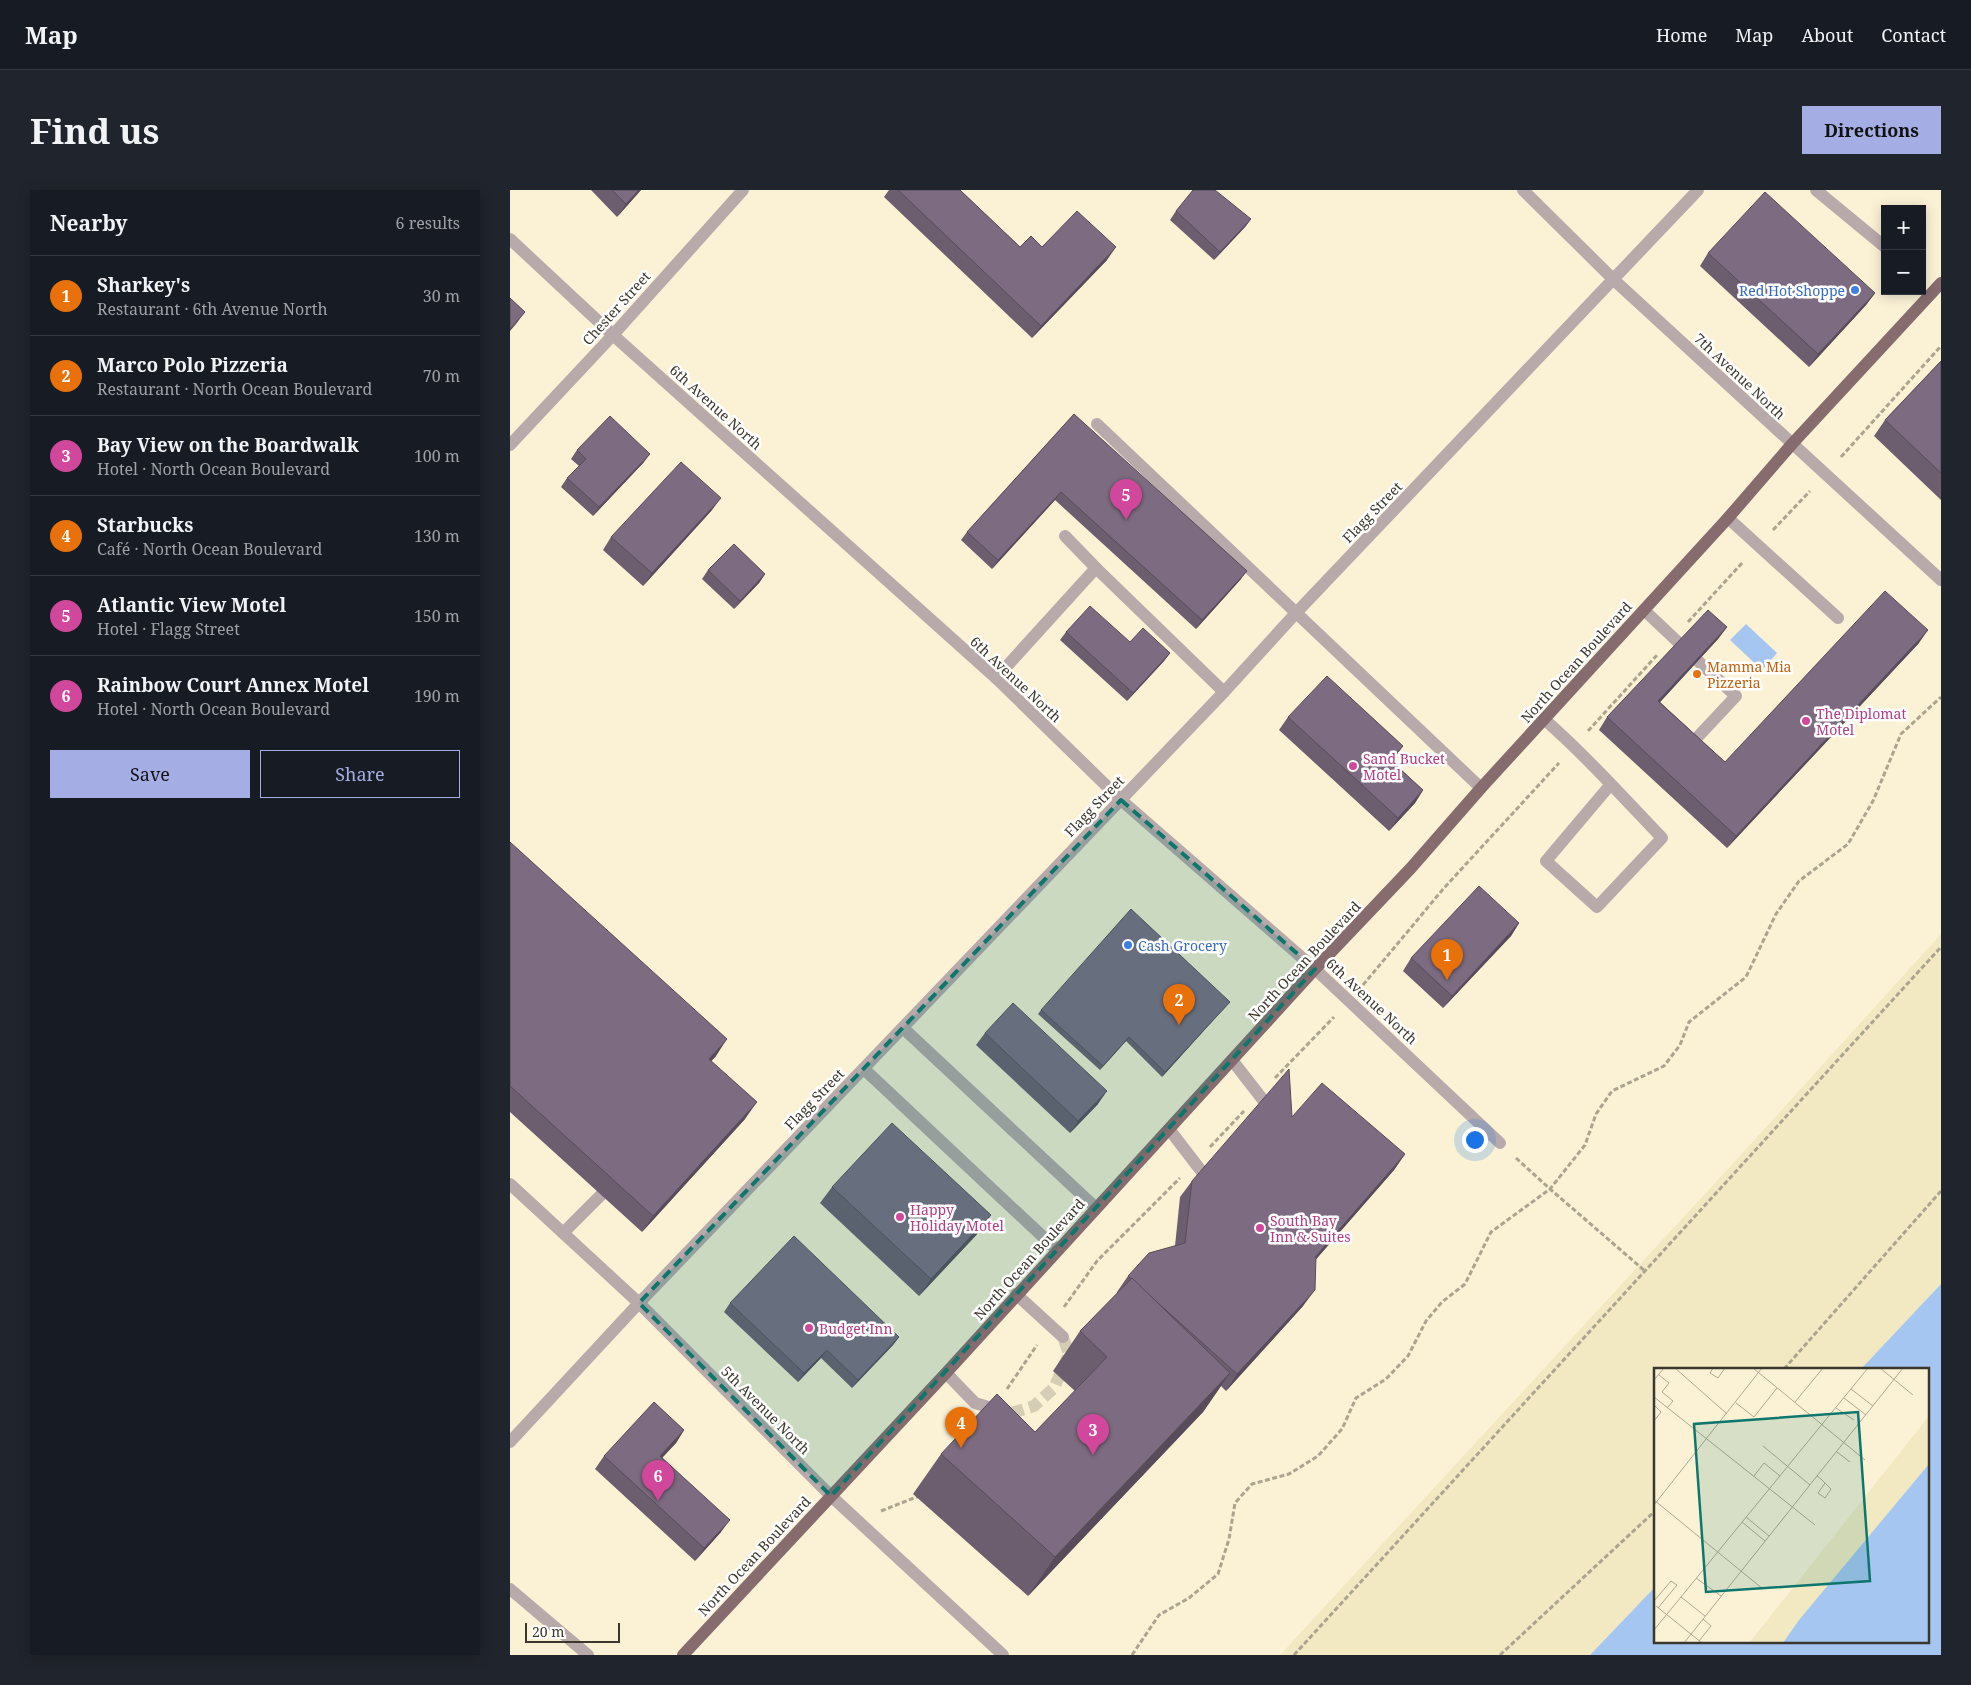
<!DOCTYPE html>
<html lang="en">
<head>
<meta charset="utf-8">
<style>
	:root { --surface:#171b24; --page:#20242c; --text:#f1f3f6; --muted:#9ea1a6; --line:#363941; --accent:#a5aee4 }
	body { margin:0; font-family:"Noto Serif",serif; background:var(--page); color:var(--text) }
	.controls { position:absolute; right:15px; top:15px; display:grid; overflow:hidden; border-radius:0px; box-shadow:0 2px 12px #0003 }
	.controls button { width:45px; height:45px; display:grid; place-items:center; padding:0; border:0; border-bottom:1px solid var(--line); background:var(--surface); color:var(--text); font:25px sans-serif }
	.scale { position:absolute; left:15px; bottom:12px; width:95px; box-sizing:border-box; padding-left:5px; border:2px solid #3b372c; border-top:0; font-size:14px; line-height:18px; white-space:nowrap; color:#3b372c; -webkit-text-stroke:4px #fff; paint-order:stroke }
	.you { position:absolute; left:964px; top:949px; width:18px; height:18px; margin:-12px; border:4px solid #fff; border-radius:50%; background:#1a73e8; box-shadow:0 0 0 8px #1a73e833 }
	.badge { display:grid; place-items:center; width:32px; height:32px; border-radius:50%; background:var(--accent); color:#fff; font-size:16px; font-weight:700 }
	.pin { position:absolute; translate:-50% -41px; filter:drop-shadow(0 1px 2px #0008) }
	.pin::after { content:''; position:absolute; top:26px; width:18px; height:15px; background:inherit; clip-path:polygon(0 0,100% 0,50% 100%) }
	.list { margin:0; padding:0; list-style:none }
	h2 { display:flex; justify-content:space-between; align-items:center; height:65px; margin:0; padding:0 20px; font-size:21px }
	h2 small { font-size:16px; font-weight:400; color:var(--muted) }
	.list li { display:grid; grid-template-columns:32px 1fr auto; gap:15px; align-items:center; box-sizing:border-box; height:80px; padding:0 20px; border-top:1px solid var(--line) }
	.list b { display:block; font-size:19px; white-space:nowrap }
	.list p { margin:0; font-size:16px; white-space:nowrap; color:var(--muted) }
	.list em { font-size:16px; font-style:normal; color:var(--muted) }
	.actions { display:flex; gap:10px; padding:15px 20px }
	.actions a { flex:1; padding:11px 0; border:1px solid var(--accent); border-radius:0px; text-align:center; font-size:18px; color:var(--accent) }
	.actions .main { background:var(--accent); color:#111 }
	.map { position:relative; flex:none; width:1431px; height:1465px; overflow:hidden; border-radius:0px }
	header { display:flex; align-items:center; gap:30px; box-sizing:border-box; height:70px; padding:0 25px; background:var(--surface); border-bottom:1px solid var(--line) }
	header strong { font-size:24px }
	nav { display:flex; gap:28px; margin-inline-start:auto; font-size:18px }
	.intro { display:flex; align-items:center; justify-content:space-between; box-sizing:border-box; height:120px; padding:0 30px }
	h1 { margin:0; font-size:35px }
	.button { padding:12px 22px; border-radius:0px; background:var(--accent); color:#111; font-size:18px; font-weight:700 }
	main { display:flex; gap:30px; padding:0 30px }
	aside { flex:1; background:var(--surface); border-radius:0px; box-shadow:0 2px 12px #0003 }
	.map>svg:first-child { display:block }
	.sand { fill:#f2e9c3 }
	.water { fill:#a4c6f1 }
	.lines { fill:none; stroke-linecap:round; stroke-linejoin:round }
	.minor-tunnel { stroke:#d5cdb4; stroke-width:12; stroke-dasharray:12 6; stroke-linecap:butt }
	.path { stroke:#aba48f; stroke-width:3; stroke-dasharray:5 2.5; stroke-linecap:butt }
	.minor { stroke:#b8a9aa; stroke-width:12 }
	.major { stroke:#866c6e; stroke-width:12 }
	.wall { fill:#6c5d6f }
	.shaded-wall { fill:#584c5a }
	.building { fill:#7d6c81; stroke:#584c5a }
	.marked { fill:#0f766e; fill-opacity:0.2; stroke:#0f766e; stroke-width:4; stroke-dasharray:10 6; stroke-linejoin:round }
	.shop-dot { fill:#3f7fe0; stroke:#fff; stroke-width:2 }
	.food-dot { fill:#e8710a; stroke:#fff; stroke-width:2 }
	.hotel-dot { fill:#d1479c; stroke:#fff; stroke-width:2 }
	.labels { text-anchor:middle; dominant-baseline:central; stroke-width:5; stroke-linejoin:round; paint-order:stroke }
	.shop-label { font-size:14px; fill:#366cbe; stroke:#fff; text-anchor:end }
	.street-label { font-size:14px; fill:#3b372c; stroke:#fff }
	.food-label { font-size:14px; fill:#c56008; stroke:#fff; text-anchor:start }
	.hotel-label { font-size:14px; fill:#b23c85; stroke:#fff; text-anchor:start }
	.inset-road { fill:none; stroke:#aea792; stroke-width:1 }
	.view { fill:#0f766e; fill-opacity:0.15; stroke:#0f766e; stroke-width:2.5 }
	.inset-edge { fill:none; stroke:#3b372c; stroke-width:2.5 }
</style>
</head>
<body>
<header>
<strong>Map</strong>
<nav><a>Home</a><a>Map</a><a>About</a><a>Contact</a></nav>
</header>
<div class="intro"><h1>Find us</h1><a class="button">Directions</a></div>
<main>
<aside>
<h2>Nearby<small>6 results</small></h2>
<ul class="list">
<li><span class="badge" style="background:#e8710a">1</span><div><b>Sharkey's</b><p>Restaurant · 6th Avenue North</p></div><em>30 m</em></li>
<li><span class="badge" style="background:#e8710a">2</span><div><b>Marco Polo Pizzeria</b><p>Restaurant · North Ocean Boulevard</p></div><em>70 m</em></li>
<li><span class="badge" style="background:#d1479c">3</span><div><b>Bay View on the Boardwalk</b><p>Hotel · North Ocean Boulevard</p></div><em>100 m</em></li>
<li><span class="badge" style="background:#e8710a">4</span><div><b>Starbucks</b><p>Café · North Ocean Boulevard</p></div><em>130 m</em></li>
<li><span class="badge" style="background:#d1479c">5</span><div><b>Atlantic View Motel</b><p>Hotel · Flagg Street</p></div><em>150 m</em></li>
<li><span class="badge" style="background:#d1479c">6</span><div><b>Rainbow Court Annex Motel</b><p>Hotel · North Ocean Boulevard</p></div><em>190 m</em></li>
</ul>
<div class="actions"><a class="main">Save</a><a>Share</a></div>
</aside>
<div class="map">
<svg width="1431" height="1465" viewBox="0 0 1431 1465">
	<rect width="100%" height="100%" fill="#fbf2d6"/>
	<polygon class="sand" points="1431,744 1431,1094 1351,1179 1145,1179 1145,1397 1080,1465 770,1465 1238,957"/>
	<g class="water">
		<polygon points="1236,434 1267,463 1252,480 1220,450"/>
		<polygon points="1431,1094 1431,1465 1080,1465 1145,1397 1145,1451 1417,1451 1417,1179 1351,1179"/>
	</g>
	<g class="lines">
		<polyline class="minor-tunnel" points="502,1223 524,1216 544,1198 559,1164 553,1147"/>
		<g class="path">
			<polyline points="1331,267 1431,156"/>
			<polyline points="1263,340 1300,301"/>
			<polyline points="1178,432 1233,372"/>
			<polyline points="1078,541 1148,464"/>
			<polyline points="853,795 934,698 1049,573"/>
			<polyline points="765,888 824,827"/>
			<polyline points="700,957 734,921"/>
			<polyline points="1006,968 1040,999 1135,1081"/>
			<polyline points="554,1117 587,1071 670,988"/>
			<polyline points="1274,1179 1431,1001"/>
			<polyline points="497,1199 527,1155"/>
			<polyline points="371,1321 409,1306"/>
			<polyline points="622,1465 649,1425 679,1408 708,1384 719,1349 725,1313 742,1294 779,1284 808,1266 832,1239 846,1208 876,1189 898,1166 916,1131 932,1112 955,1094 981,1042 1040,999 1075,955 1086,924 1102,901 1154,876 1170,855 1179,832 1236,787 1266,724 1289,691 1338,654 1363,611 1391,544 1431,507"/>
			<polyline points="784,1465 1431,757"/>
			<polyline points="990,1465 1145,1321"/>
		</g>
		<g class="minor">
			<polyline points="1013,0 1104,90 1431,390"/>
			<polyline points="1306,0 1375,57"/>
			<polyline points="0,49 103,145 486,488 611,610 805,779 990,953"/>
			<polyline points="587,234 971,598"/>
			<polyline points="0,255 103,145 233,0"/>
			<polyline points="1218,328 1328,428"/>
			<polyline points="555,346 586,378"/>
			<polyline points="1134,420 1169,453"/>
			<polyline points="486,488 586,378 714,502"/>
			<path d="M1034,529C1076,566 1113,607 1152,648L1087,717L1036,671L1101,594"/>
			<polyline points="1183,552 1226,506 1188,471"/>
			<polyline points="393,838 586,1018"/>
			<polyline points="722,870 753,910"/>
			<polyline points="354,879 547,1060"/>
			<polyline points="659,939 692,982"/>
			<polyline points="0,994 129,1113 321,1306 493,1465"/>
			<polyline points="53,1043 91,1005"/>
			<polyline points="506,1104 553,1147"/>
			<polyline points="436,1183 465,1213 492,1221"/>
			<polyline points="0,1252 129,1113 714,502 786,423 1188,0"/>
			<polyline points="0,1399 78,1465"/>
		</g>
		<polyline class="major" points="173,1465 436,1183 805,779 901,678 971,598 1218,328 1282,254 1431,93"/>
	</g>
	<g class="wall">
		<polygon points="81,0 131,0 107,27"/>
		<polygon points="379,0 450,0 510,57 532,57 597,70 522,148 374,7"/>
		<polygon points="666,21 741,29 735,37 704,70 660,30"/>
		<polygon points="1198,63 1365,103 1356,115 1299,177 1190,76"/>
		<polygon points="1431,171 1431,310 1364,246 1375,230"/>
		<polygon points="564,224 731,389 686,439 545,310 482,379 451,350 457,342"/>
		<polygon points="67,260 134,272 83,326 51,297 57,288 69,276 61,269"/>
		<polygon points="202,320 133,396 93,360 101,347"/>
		<polygon points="198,380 255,384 249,393 224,419 192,389"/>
		<polygon points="1217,437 1208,449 1150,512 1215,572 1409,453 1217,658 1089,540 1097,527"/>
		<polygon points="556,442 620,452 660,463 654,471 617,511 550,450"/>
		<polygon points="778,527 884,569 882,571 913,600 905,613 879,641 769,540"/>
		<polygon points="0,652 206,866 201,871 235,929 132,1042 0,922"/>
		<polygon points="1009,733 1001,746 933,818 893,781 901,768"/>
		<polygon points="716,816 652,887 616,851 590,880 528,824 531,820"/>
		<polygon points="475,843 588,914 560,943 466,855"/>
		<polygon points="782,927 895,964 884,980 806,1069 793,1116 716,1201 711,1196 693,1222 518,1406 403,1304 431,1264 525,1242 565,1201 543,1181 570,1141 608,1103 607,1102 618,1086 665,1056 670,1007 682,991"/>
		<polygon points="322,997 470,1041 409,1106 310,1013"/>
		<polygon points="220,1113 389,1147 383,1155 342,1198 311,1168 288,1192 214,1122"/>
		<polygon points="174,1240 166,1253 152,1267 211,1342 185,1371 85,1279 94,1266"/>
	</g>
	<g class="shaded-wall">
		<polygon points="129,0 131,0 107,27 116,14"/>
		<polygon points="741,29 735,37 704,70 710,62"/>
		<polygon points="606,57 597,70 522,148 531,136"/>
		<polygon points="1365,103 1356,115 1299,177 1308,164"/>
		<polygon points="15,122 6,134 0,141 0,139"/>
		<polygon points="140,264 134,272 83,326 89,317"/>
		<polygon points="551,302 545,310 482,379 488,370"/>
		<polygon points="211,308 202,320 133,396 142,383"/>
		<polygon points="737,381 731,389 686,439 692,430"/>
		<polygon points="255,384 249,393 224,419 230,411"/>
		<polygon points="1217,437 1208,449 1140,523 1148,511"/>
		<polygon points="1418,440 1409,453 1217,658 1226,646"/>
		<polygon points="660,463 654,471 617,511 623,503"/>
		<polygon points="893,556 884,569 871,582 880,570"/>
		<polygon points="913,600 905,613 879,641 888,628"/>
		<polygon points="1009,733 1001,746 933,818 942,806"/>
		<polygon points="720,812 716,816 652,887 655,882"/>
		<polygon points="619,847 616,851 590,880 593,876"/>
		<polygon points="217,849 206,866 188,886 199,869"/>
		<polygon points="597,901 588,914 560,943 568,931"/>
		<polygon points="247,912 235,929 132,1042 143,1026"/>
		<polygon points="895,964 884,980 795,1082 806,1066"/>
		<polygon points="481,1025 470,1041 409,1106 421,1089"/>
		<polygon points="805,1100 793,1116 716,1201 727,1184"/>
		<polygon points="389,1147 383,1155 342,1198 348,1190"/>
		<polygon points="317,1160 311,1168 288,1192 294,1183"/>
		<polygon points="720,1183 693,1222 518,1406 545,1367"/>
		<polygon points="174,1240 166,1253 142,1279 150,1266"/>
		<polygon points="220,1330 211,1342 185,1371 194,1358"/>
	</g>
	<g class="building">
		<polygon points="102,0 129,0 116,14"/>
		<polygon points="388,0 450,0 510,57 521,46 532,57 567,21 606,57 531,136"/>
		<polygon points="683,0 705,0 741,29 710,62 666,21"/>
		<polygon points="1255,2 1365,103 1308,164 1198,63"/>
		<polygon points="0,108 15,122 0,139"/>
		<polygon points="1431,171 1431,283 1375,230"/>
		<polygon points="564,224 737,381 692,430 551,302 488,370 457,342"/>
		<polygon points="100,226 140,264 89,317 57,288 76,269 67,260"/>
		<polygon points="171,272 211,308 142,383 101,347"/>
		<polygon points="224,354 255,384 230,411 198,380"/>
		<polygon points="1375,401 1418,440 1226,646 1097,527 1198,420 1217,437 1148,511 1215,572"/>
		<polygon points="580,416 620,452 633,438 660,463 623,503 556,442"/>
		<polygon points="817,486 893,556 880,570 913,600 888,628 778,527"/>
		<polygon points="0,652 217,849 199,869 247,912 143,1026 0,896"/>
		<polygon points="969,696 1009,733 942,806 901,768"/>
		<polygon points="621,719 720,812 655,882 619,847 593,876 531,820"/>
		<polygon points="503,813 597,901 568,931 475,843"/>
		<polygon points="779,879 782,927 812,893 895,964 806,1066 805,1100 727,1184 618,1086 639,1063 675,1053 682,991"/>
		<polygon points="382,933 481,1025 421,1089 322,997"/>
		<polygon points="284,1046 389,1147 348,1190 317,1160 294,1183 220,1113"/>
		<polygon points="622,1088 720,1183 545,1367 431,1264 487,1204 525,1242 597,1167 570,1141"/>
		<polygon points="144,1212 174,1240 150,1266 220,1330 194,1358 94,1266"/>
	</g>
	<path class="marked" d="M611,610L805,779L321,1306L129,1113Z"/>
	<g class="shop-dot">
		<circle cx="1345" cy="100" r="5"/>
		<circle cx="618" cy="755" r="5"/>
	</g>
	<circle class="food-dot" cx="1187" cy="484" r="5"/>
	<g class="hotel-dot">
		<circle cx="1296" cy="531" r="5"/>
		<circle cx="843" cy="576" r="5"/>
		<circle cx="390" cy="1027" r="5"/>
		<circle cx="750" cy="1038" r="5"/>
		<circle cx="299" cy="1138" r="5"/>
	</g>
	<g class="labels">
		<g class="shop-label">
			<text x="1335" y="100">Red Hot Shoppe</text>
			<text x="628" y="755" text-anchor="start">Cash Grocery</text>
		</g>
		<g class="street-label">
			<text transform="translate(106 118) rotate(-48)">Chester Street</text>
			<text transform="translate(1230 186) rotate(43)">7th Avenue North</text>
			<text transform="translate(206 217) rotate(42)">6th Avenue North</text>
			<text transform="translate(862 322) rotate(-46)">Flagg Street</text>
			<text transform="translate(1066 472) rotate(-48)">North Ocean Boulevard</text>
			<text transform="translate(506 489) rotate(43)">6th Avenue North</text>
			<text transform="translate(584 616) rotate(-46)">Flagg Street</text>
			<text transform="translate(794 771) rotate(-47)">North Ocean Boulevard</text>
			<text transform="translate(862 811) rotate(43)">6th Avenue North</text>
			<text transform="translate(304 909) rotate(-46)">Flagg Street</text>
			<text transform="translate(519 1069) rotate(-48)">North Ocean Boulevard</text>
			<text transform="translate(256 1220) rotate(45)">5th Avenue North</text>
			<text transform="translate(244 1366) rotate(-47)">North Ocean Boulevard</text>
		</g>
		<g class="food-label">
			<text x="1197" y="476">Mamma Mia<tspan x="1197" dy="16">Pizzeria</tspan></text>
		</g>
		<g class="hotel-label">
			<text x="1306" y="523">The Diplomat<tspan x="1306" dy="16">Motel</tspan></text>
			<text x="853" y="568">Sand Bucket<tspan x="853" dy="16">Motel</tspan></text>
			<text x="400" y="1019">Happy<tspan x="400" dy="16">Holiday Motel</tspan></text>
			<text x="760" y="1030">South Bay<tspan x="760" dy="16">Inn &amp; Suites</tspan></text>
			<text x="309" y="1138">Budget Inn</text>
		</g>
	</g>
	<g transform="translate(1144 1178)">
		<rect width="275" height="275" fill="#fbf2d6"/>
		<path d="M275,48V96L129,275H95Z" fill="#f2e9c3"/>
		<path d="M275,96V275H129L145,252Z" fill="#a4c6f1"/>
		<path class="inset-road" d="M21,0L73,46M59,0L56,5L64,10L71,0M99,0L211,92M226,0L259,27M5,7L15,15L8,24L19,33L13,40M0,12L10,0M197,21L219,38M0,29L161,157M190,30L212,47M141,34L169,0M82,35L100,49L123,20M0,37L7,44L0,53M182,40L200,52M109,78L156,117M183,84L196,94M100,108L110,95L126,108M163,108L167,111L177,121L171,130L164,125L171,115M0,132L109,221M0,137L108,0M92,149L115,168M88,154L111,173M42,210L67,228M27,229L51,248M0,233L17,213L23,217L4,240M2,238L48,275M0,262L214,0M45,273L57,258L49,251M30,275L249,0"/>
		<path class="view" d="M204,44L216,213L52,224L40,56Z"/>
		<rect width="275" height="275" class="inset-edge"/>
	</g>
</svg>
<div class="controls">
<button>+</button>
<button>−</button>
</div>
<div class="scale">20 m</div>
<div class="you"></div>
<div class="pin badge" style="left:937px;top:790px;background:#e8710a">1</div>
<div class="pin badge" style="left:669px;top:835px;background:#e8710a">2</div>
<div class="pin badge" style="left:583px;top:1265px;background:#d1479c">3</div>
<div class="pin badge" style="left:451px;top:1258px;background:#e8710a">4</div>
<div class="pin badge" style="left:616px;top:330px;background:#d1479c">5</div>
<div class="pin badge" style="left:148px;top:1311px;background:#d1479c">6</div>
</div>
</main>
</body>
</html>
